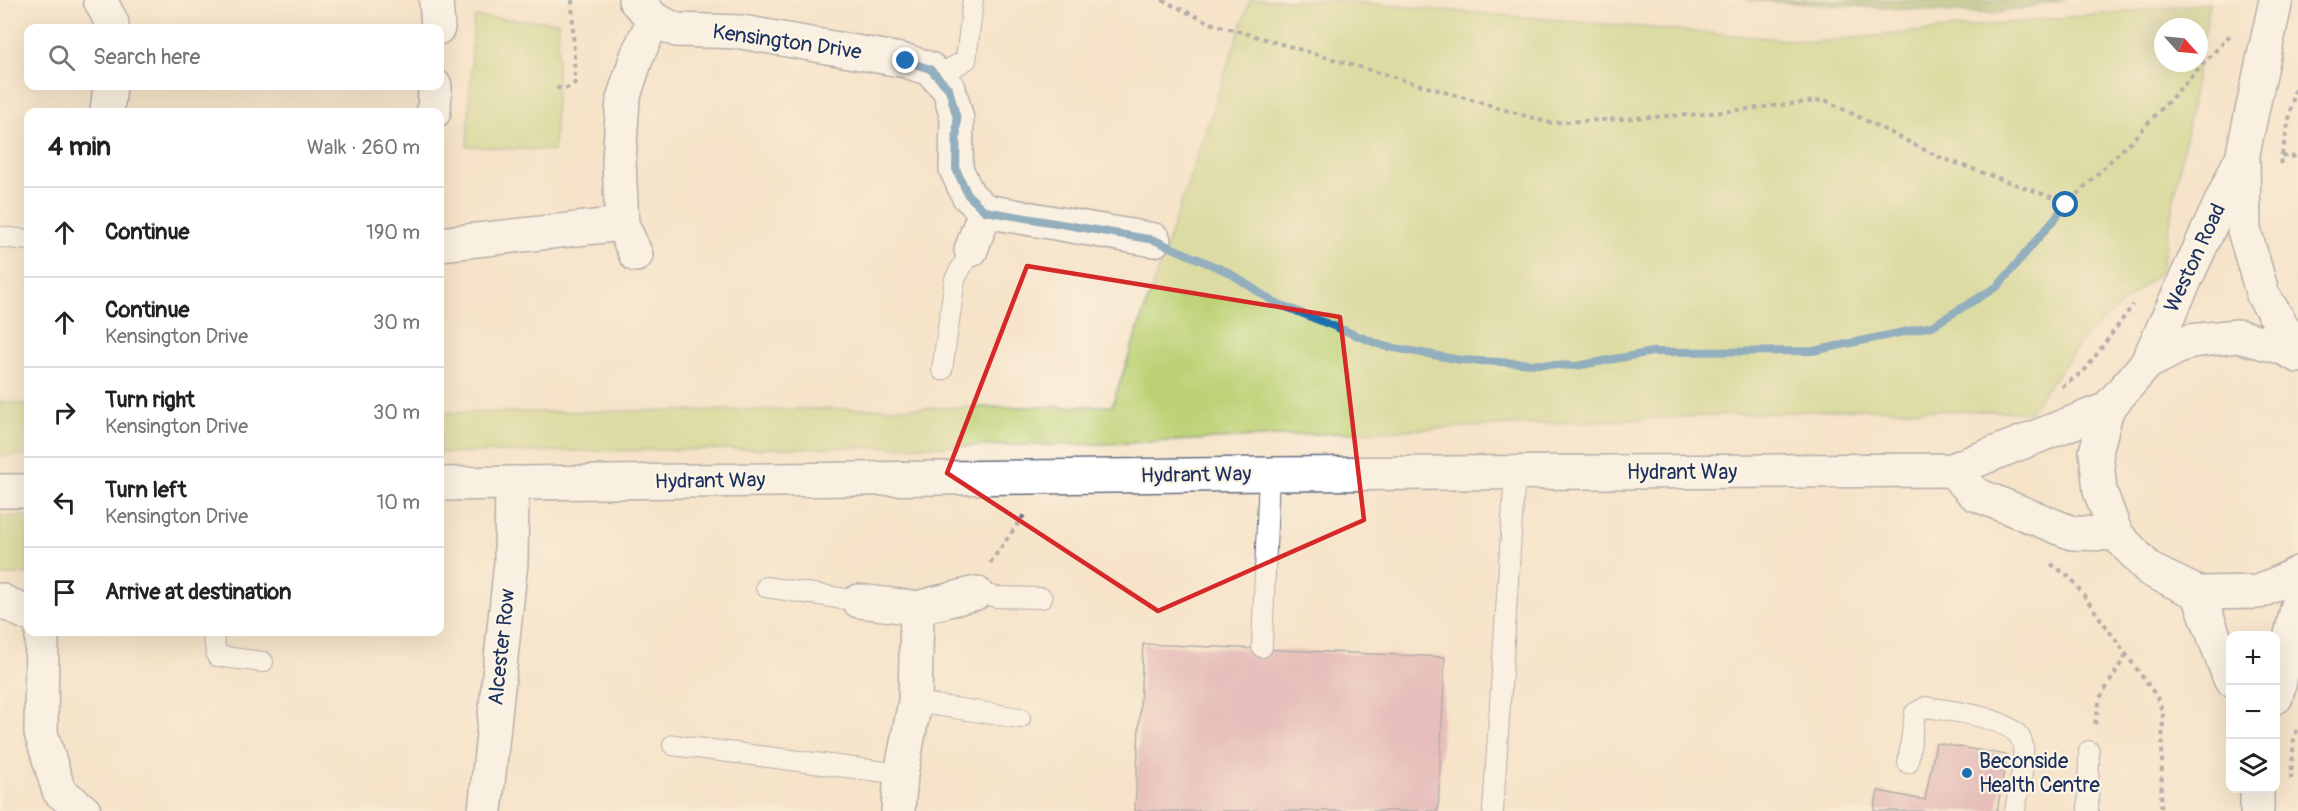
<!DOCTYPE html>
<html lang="en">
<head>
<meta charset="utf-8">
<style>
	:root { --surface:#fff; --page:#f2f2f2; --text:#222; --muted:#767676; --line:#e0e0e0 }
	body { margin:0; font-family:Pangolin,sans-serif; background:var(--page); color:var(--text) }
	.controls { position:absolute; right:18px; bottom:18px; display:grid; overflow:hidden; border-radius:12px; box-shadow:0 6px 24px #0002 }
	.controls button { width:54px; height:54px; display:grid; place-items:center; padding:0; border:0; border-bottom:2px solid var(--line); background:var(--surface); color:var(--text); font:30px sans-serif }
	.compass { position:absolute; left:2154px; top:18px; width:54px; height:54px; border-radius:50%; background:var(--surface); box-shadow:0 6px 24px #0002; rotate:117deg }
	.stop { position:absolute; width:18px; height:18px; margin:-14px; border:4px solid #1f6fb2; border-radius:50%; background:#fff }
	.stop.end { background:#1f6fb2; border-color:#fff; box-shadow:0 2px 6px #0008 }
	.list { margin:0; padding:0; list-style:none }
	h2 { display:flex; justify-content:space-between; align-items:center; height:78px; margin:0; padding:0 24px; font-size:26px }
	h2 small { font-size:20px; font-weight:400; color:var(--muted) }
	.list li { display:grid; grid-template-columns:39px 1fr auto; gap:18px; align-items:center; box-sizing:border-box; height:90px; padding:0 24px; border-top:2px solid var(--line) }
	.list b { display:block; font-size:22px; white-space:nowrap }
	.list p { margin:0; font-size:20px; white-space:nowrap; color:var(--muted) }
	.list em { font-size:20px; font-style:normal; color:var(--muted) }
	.icon { flex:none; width:33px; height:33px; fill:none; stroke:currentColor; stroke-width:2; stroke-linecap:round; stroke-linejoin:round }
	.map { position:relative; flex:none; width:2298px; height:811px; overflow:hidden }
	.search { position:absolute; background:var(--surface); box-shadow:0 6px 24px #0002; left:24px; top:24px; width:420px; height:66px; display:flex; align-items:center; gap:15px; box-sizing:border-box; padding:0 21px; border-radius:12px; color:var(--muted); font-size:22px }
	.panel { position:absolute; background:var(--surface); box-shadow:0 6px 24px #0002; left:24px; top:108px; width:420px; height:528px; border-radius:12px }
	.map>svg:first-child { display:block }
	.green { fill:#bcd174; stroke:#6c8069; stroke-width:1.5 }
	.forest { fill:#95b366; stroke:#587162; stroke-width:1.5 }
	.building { fill:#d391aa }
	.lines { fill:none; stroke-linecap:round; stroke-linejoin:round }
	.lane-casing { stroke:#686e83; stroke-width:22 }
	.street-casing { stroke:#686e83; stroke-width:36 }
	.secondary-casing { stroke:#686e83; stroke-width:36 }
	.highway-casing { stroke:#686e83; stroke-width:36 }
	.path { stroke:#686e83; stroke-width:4; stroke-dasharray:4.5 4.5; stroke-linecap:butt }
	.lane { stroke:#fff; stroke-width:20 }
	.street { stroke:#fff; stroke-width:33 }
	.secondary { stroke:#fff; stroke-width:33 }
	.highway { stroke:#fff; stroke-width:33 }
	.route { stroke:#1f6fb2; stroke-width:8 }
	.marked { fill:none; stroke:#d62828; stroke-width:4.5; stroke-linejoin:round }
	.poi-dot { fill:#1f6fb2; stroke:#fcf5e5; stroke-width:2 }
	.labels { text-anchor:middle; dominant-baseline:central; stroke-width:4.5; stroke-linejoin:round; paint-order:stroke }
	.street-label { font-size:21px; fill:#1b2f5e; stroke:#fcf5e5 }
	.poi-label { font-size:21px; fill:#1b2f5e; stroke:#fcf5e5; text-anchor:start }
</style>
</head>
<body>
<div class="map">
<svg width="2298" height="811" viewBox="0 0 2298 811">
	<rect width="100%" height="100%" fill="#fcf5e5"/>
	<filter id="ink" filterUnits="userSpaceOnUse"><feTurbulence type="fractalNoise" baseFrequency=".0167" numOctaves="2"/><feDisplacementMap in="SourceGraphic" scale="12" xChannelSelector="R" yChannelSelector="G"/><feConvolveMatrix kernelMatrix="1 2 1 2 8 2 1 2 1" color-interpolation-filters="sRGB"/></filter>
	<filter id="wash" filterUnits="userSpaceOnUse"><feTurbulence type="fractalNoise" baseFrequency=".008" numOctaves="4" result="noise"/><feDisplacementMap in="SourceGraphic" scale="24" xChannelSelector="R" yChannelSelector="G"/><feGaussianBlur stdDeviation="1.35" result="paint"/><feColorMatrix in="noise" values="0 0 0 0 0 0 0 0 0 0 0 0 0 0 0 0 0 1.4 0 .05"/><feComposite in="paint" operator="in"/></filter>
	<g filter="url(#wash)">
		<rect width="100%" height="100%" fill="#f6e3c9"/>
		<g class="green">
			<polygon points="1250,0 1327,0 1814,42 2210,3 2199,63 2199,27 2163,27 2163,63 2199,63 2161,271 2088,333 2029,412 1856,409 1105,444 440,453 440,413 1112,406"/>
			<polygon points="474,17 559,22 554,151 467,146"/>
			<polygon points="0,401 28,405 28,455 0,456"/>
			<polygon points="0,516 28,516 28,574 0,576"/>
		</g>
		<polygon class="forest" points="1745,0 2065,0 1992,14"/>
		<g id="blocks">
			<g class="building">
				<polygon points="1143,644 1445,657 1438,811 1135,811"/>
				<polygon points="1936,743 2007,755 1997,811 1874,811 1878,791 1925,800"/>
			</g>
		</g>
	</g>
	<g filter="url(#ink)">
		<use href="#blocks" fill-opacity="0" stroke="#686e83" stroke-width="1.5"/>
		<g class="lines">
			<g class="lane-casing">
				<g id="lane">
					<polyline points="937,76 966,60 973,0"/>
					<polyline points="0,237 28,240"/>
					<polyline points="942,370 955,279 971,250"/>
					<polyline points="766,587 859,601"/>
					<polyline points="976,593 996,597 1042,598"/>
					<polyline points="212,632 217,656 263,662"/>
					<polyline points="1262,647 1269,474"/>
					<polyline points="915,702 1020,718"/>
					<polyline points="673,745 901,774"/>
					<path d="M1908,763L1915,713L1926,707C1949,711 2022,717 2023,747C2025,766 2018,791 2015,811"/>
					<polyline points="1493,811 1515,473"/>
					<polyline points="2088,811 2089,751"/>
				</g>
			</g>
			<g class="street-casing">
				<g id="street">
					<polyline points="100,0 112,23 112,28"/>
					<polyline points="436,0 438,28"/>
					<polyline points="635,0 654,19 676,30 742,32 906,61 930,69 949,89 957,119 956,169 968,195 985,211 1154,240"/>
					<polyline points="107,112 110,86"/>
					<polyline points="434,112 435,86"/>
					<polyline points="440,244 622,224"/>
					<polyline points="971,250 985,211"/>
					<polyline points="636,255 622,224 619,161 623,99 637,56 654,19"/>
					<polyline points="0,600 28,614"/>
					<polyline points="859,601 917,608"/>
					<polyline points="42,632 41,733 59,791 84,811"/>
					<polyline points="485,811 511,562 512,483"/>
					<polyline points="898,811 901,774 915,702 917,608 976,593"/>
				</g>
			</g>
			<g class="secondary-casing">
				<g id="secondary">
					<polyline points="1952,470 1975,494 2072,533 2116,534"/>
					<polyline points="440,484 1269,474 1952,470 2107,409"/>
					<polyline points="0,491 28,491"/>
				</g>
			</g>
			<g class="highway-casing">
				<g id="highway">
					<polyline points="2276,0 2243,153 2244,230 2263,295 2298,352"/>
					<polyline points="2298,356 2281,347 2237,336 2190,341 2147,363 2107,409 2096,452 2100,491 2116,534 2150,570 2198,593 2259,592 2298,573"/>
					<polyline points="2147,363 2239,163"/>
					<polyline points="2198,593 2230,679"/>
					<polyline points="2276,697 2298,605"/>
					<polyline points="2257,811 2257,788"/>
				</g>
			</g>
			<g class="path">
				<polyline points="1162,0 1210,23 1550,123 1703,114 1825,100 1939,157 2051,197 2071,199"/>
				<polyline points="556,88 567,88 575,83 572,0"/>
				<polyline points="2282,156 2298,157"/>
				<polyline points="2280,164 2295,89"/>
				<polyline points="1185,253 1228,272 1274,302 1383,346 1461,360 1576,366 1652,352 1813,351 1932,326 1998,286 2066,205 2136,136 2232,33"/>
				<polyline points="2062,387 2085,370 2133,305"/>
				<polyline points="990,563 1024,515"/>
				<polyline points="2051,564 2071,578 2157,697 2163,713 2161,811"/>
				<polyline points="2095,724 2100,698 2126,655"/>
				<polyline points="2291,779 2294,739 2298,726"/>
			</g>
			<use href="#lane" class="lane"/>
			<use href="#street" class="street"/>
			<use href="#secondary" class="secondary"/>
			<use href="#highway" class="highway"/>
		</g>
	</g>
	<g class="lines" filter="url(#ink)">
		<polyline class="route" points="906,61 930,69 949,89 957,119 956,169 968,195 985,211 1154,240 1228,272 1274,302 1383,346 1461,360 1576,366 1652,352 1813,351 1932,326 1998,286 2066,205"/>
	</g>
	<path d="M0 0H2298V811H0ZM1027,266L1340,317L1364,520L1158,611L947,473Z" fill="#f6e3c9" fill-opacity=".55" fill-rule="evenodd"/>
	<path class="marked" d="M1027,266L1340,317L1364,520L1158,611L947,473Z"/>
	<circle class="poi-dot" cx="1967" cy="773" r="6"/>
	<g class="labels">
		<g class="street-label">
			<text transform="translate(787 42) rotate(8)">Kensington Drive</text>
			<text transform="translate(2195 258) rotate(-65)">Weston Road</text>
			<text x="1682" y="472">Hydrant Way</text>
			<text transform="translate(1196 475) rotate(-1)">Hydrant Way</text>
			<text transform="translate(710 481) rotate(-1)">Hydrant Way</text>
			<text transform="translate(502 647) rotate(-84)">Alcester Row</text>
		</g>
		<g class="poi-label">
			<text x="1979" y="761">Beconside<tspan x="1979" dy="24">Health Centre</tspan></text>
		</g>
	</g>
</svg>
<div class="controls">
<button>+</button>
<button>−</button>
<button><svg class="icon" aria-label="layers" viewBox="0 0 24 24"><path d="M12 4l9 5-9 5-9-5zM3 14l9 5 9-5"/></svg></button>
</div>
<svg class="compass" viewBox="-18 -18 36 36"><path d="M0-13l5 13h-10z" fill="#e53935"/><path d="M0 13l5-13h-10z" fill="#767676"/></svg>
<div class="stop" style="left:2066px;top:205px"></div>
<div class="stop end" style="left:906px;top:61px"></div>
<div class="search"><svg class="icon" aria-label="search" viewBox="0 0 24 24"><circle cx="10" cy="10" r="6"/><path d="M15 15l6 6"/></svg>Search here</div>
<section class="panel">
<h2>4 min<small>Walk · 260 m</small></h2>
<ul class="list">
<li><svg class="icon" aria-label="ahead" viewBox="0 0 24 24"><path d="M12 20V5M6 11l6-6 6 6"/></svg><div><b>Continue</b></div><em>190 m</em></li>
<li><svg class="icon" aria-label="ahead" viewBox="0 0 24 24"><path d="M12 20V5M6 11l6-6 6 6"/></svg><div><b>Continue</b><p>Kensington Drive</p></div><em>30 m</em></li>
<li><svg class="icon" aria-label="right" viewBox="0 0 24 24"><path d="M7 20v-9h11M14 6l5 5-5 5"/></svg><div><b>Turn right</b><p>Kensington Drive</p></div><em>30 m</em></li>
<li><svg class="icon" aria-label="left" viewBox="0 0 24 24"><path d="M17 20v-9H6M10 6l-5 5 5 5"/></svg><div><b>Turn left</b><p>Kensington Drive</p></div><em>10 m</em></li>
<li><svg class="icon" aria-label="arrive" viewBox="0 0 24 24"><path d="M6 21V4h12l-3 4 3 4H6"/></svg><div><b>Arrive at destination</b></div></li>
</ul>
</section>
</div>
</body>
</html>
